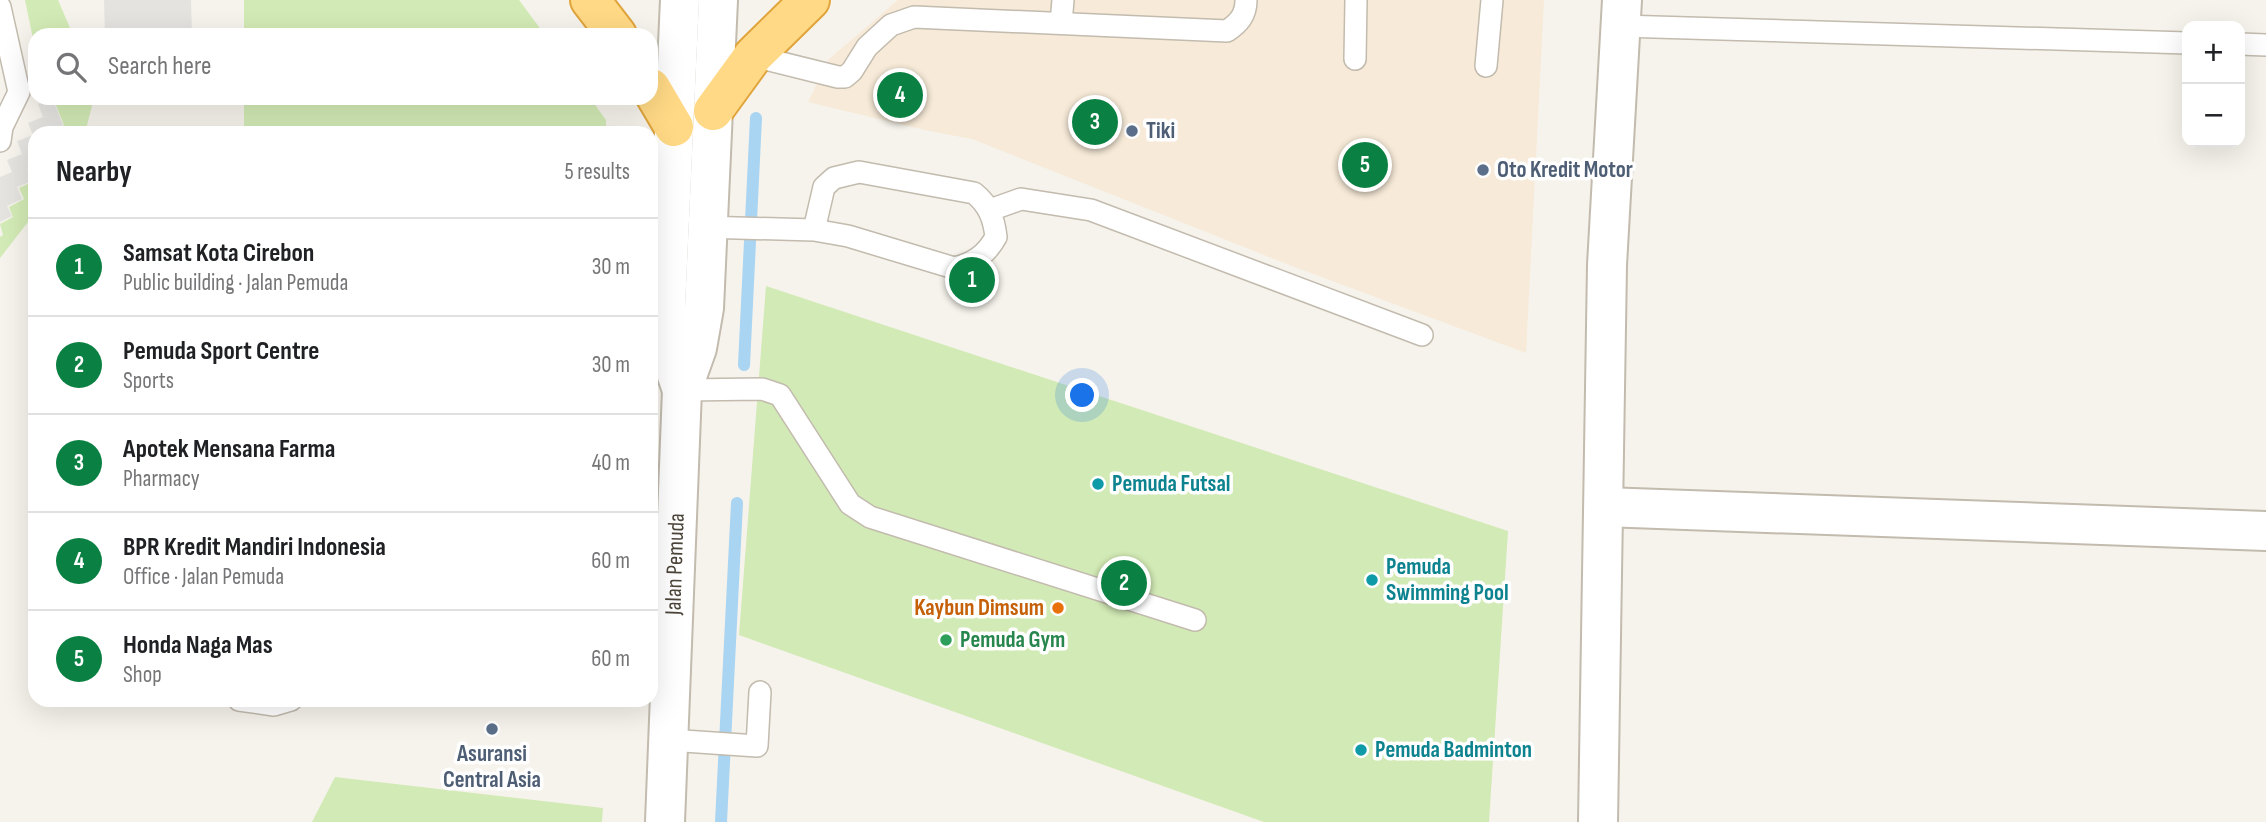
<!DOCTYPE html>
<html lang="en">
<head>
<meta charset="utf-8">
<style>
	:root { --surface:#fff; --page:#f6f6f6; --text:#202124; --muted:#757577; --line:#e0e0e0; --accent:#0b8043 }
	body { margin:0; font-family:"Sofia Sans Condensed",sans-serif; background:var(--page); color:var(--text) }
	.controls { position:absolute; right:21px; top:21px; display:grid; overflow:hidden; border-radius:14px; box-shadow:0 7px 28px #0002 }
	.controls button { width:63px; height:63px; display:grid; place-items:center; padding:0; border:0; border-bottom:2px solid var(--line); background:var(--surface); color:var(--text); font:35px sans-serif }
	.you { position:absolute; left:1083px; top:396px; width:24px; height:24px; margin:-18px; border:5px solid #fff; border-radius:50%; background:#1a73e8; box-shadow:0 0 0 10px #1a73e833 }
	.badge { display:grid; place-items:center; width:46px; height:46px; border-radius:50%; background:var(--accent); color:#fff; font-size:23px; font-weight:700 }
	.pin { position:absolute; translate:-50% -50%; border:4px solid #fff; box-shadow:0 2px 7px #0006 }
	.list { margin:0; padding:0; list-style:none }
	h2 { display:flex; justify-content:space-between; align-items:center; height:91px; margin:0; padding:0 28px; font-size:30px }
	h2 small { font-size:23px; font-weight:400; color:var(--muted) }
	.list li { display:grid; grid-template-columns:46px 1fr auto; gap:21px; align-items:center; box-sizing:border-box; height:98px; padding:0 28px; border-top:2px solid var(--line) }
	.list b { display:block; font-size:26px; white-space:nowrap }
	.list p { margin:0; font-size:23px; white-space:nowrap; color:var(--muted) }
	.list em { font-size:23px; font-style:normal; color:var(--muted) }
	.icon { flex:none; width:38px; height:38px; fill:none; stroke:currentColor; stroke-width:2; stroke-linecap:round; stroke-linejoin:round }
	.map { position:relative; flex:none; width:2266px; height:822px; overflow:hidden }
	.search { position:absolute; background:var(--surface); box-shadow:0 7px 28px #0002; left:28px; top:28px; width:630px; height:77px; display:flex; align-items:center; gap:18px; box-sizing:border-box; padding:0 24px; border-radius:21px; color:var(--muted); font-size:26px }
	.panel { position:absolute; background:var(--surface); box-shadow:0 7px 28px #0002; left:28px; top:126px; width:630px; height:581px; border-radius:21px }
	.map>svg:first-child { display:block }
	.commercial { fill:#f7ead8 }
	.green { fill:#d2eab5 }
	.parking { fill:#e5e3e0 }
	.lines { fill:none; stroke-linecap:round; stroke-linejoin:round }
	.stream { stroke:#a9d4f2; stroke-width:12 }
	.service-casing { stroke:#c2bbae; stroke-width:24 }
	.minor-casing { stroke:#c2bbae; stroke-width:42 }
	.tertiary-casing { stroke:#c2bbae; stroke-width:42 }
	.trunk-casing { stroke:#e0a43c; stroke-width:42 }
	.service { stroke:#fff; stroke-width:21 }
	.minor { stroke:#fff; stroke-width:38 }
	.tertiary { stroke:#fff; stroke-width:38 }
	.trunk { stroke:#ffd985; stroke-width:38 }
	.service-dot { fill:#5c6f8a; stroke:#fff; stroke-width:2.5 }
	.culture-dot { fill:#0f9aa8; stroke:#fff; stroke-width:2.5 }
	.food-dot { fill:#e8710a; stroke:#fff; stroke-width:2.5 }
	.leisure-dot { fill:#2e9e5b; stroke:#fff; stroke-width:2.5 }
	.labels { text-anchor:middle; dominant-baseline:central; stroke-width:7; stroke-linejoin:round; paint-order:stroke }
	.service-label { font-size:23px; font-weight:bold; fill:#4e5e75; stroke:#fff; text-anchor:start }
	.culture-label { font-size:23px; font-weight:bold; fill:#0d838f; stroke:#fff; text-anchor:start }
	.street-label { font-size:23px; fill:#4b4439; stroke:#fff }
	.food-label { font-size:23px; font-weight:bold; fill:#c56008; stroke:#fff; text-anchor:end }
	.leisure-label { font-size:23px; font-weight:bold; fill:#27864d; stroke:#fff; text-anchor:start }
</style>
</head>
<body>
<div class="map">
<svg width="2266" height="822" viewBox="0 0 2266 822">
	<rect width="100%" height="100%" fill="#f6f3ec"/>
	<polygon class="commercial" points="898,0 1544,0 1526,353 1292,266 972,139 929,131 808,102 829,59"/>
	<g class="green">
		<polygon points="25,0 58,0 73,35 35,35 35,48"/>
		<polygon points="244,0 519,0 545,35 244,35"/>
		<polygon points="53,98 94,98 85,133 50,133 64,125"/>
		<polygon points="244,98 590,98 606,120 606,133 244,133"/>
		<polygon points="35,167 35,213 0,258 0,237 3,235 0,224 13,217 9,207 24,199 19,188 34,181 29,169"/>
		<polygon points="766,286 1508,531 1489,822 1264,822 739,635"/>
		<polygon points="335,777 603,808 602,822 312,822"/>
	</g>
	<g class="parking">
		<polygon points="104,0 191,0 192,35 105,35"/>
		<polygon points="52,98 63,125 48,131 49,133 35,133 35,165 27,169 32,181 17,187 22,199 7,206 12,216 0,222 0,177 12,172 7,160 22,154 17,141 33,135 28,123 43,117 38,104"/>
	</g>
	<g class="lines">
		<g class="stream">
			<polyline points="744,365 756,118"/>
			<polyline points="721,822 737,503"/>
		</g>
		<g class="service-casing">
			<g id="service">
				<polyline points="0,7 19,92 2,127 0,141"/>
				<polyline points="1061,23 1063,0"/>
				<polyline points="1621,26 2187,43"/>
				<polyline points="2240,44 2266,45"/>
				<path d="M753,56L838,77H845L852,71L867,47L891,25L914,17L1227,31C1239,23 1246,15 1246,0"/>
				<polyline points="1355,59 1356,0"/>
				<polyline points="1486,66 1492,0"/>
				<polyline points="990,210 1021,199 1091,210 1422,335"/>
				<path d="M701,227L814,230L848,236L954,268C973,264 986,255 996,237C994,219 989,205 974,193L859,172L834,178L824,187L814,230"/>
				<polyline points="682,390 762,389 780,395 850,504 870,517 1195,620"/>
				<polyline points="239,700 274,705 291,700"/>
				<polyline points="669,740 757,746 760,692"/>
			</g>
		</g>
		<g class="minor-casing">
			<g id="minor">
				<polyline points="1604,507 2266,531"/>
				<polyline points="1598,822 1607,265 1622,0"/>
			</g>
		</g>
		<g class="tertiary-casing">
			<g id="tertiary">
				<polyline points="680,0 666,307 667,346 682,390"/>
				<polyline points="665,822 682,390 697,348 704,308 718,0"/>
			</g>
		</g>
		<g class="trunk-casing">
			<g id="trunk">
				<polyline points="590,0 617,35"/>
				<polyline points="651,88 674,127"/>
				<polyline points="713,111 753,56 810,0"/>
			</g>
		</g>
		<use href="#service" class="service"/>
		<use href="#minor" class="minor"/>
		<use href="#tertiary" class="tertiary"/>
		<use href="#trunk" class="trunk"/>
	</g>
	<g class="service-dot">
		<circle cx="1132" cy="131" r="7"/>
		<circle cx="1483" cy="170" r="7"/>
		<circle cx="492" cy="729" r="7"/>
	</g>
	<g class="culture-dot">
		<circle cx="1098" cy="484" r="7"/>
		<circle cx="1372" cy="580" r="7"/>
		<circle cx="1361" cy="750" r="7"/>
	</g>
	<circle class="food-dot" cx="1058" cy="608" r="7"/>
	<circle class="leisure-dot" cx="946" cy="640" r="7"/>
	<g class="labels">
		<g class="service-label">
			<text x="1146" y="131">Tiki</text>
			<text x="1497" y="170">Oto Kredit Motor</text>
			<text x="492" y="754" text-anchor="middle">Asuransi<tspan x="492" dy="26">Central Asia</tspan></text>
		</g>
		<g class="culture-label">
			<text x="1112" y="484">Pemuda Futsal</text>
			<text x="1386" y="567">Pemuda<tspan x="1386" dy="26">Swimming Pool</tspan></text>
			<text x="1375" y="750">Pemuda Badminton</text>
		</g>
		<g class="street-label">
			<text transform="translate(675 564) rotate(-88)">Jalan Pemuda</text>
		</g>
		<g class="food-label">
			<text x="1044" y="608">Kaybun Dimsum</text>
		</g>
		<g class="leisure-label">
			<text x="960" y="640">Pemuda Gym</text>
		</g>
	</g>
</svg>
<div class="controls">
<button>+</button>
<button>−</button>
</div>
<div class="you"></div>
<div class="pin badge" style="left:972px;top:280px">1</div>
<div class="pin badge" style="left:1124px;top:583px">2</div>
<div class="pin badge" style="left:1095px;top:122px">3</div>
<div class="pin badge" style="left:900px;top:95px">4</div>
<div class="pin badge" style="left:1365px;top:165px">5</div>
<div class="search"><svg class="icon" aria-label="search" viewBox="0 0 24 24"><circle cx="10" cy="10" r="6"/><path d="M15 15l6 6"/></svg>Search here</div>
<section class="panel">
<h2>Nearby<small>5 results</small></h2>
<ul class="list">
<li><span class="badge">1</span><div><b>Samsat Kota Cirebon</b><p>Public building · Jalan Pemuda</p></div><em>30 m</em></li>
<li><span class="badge">2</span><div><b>Pemuda Sport Centre</b><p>Sports</p></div><em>30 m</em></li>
<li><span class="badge">3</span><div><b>Apotek Mensana Farma</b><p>Pharmacy</p></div><em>40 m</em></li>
<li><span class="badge">4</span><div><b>BPR Kredit Mandiri Indonesia</b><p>Office · Jalan Pemuda</p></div><em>60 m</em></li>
<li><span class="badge">5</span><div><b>Honda Naga Mas</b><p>Shop</p></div><em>60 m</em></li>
</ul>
</section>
</div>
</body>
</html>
